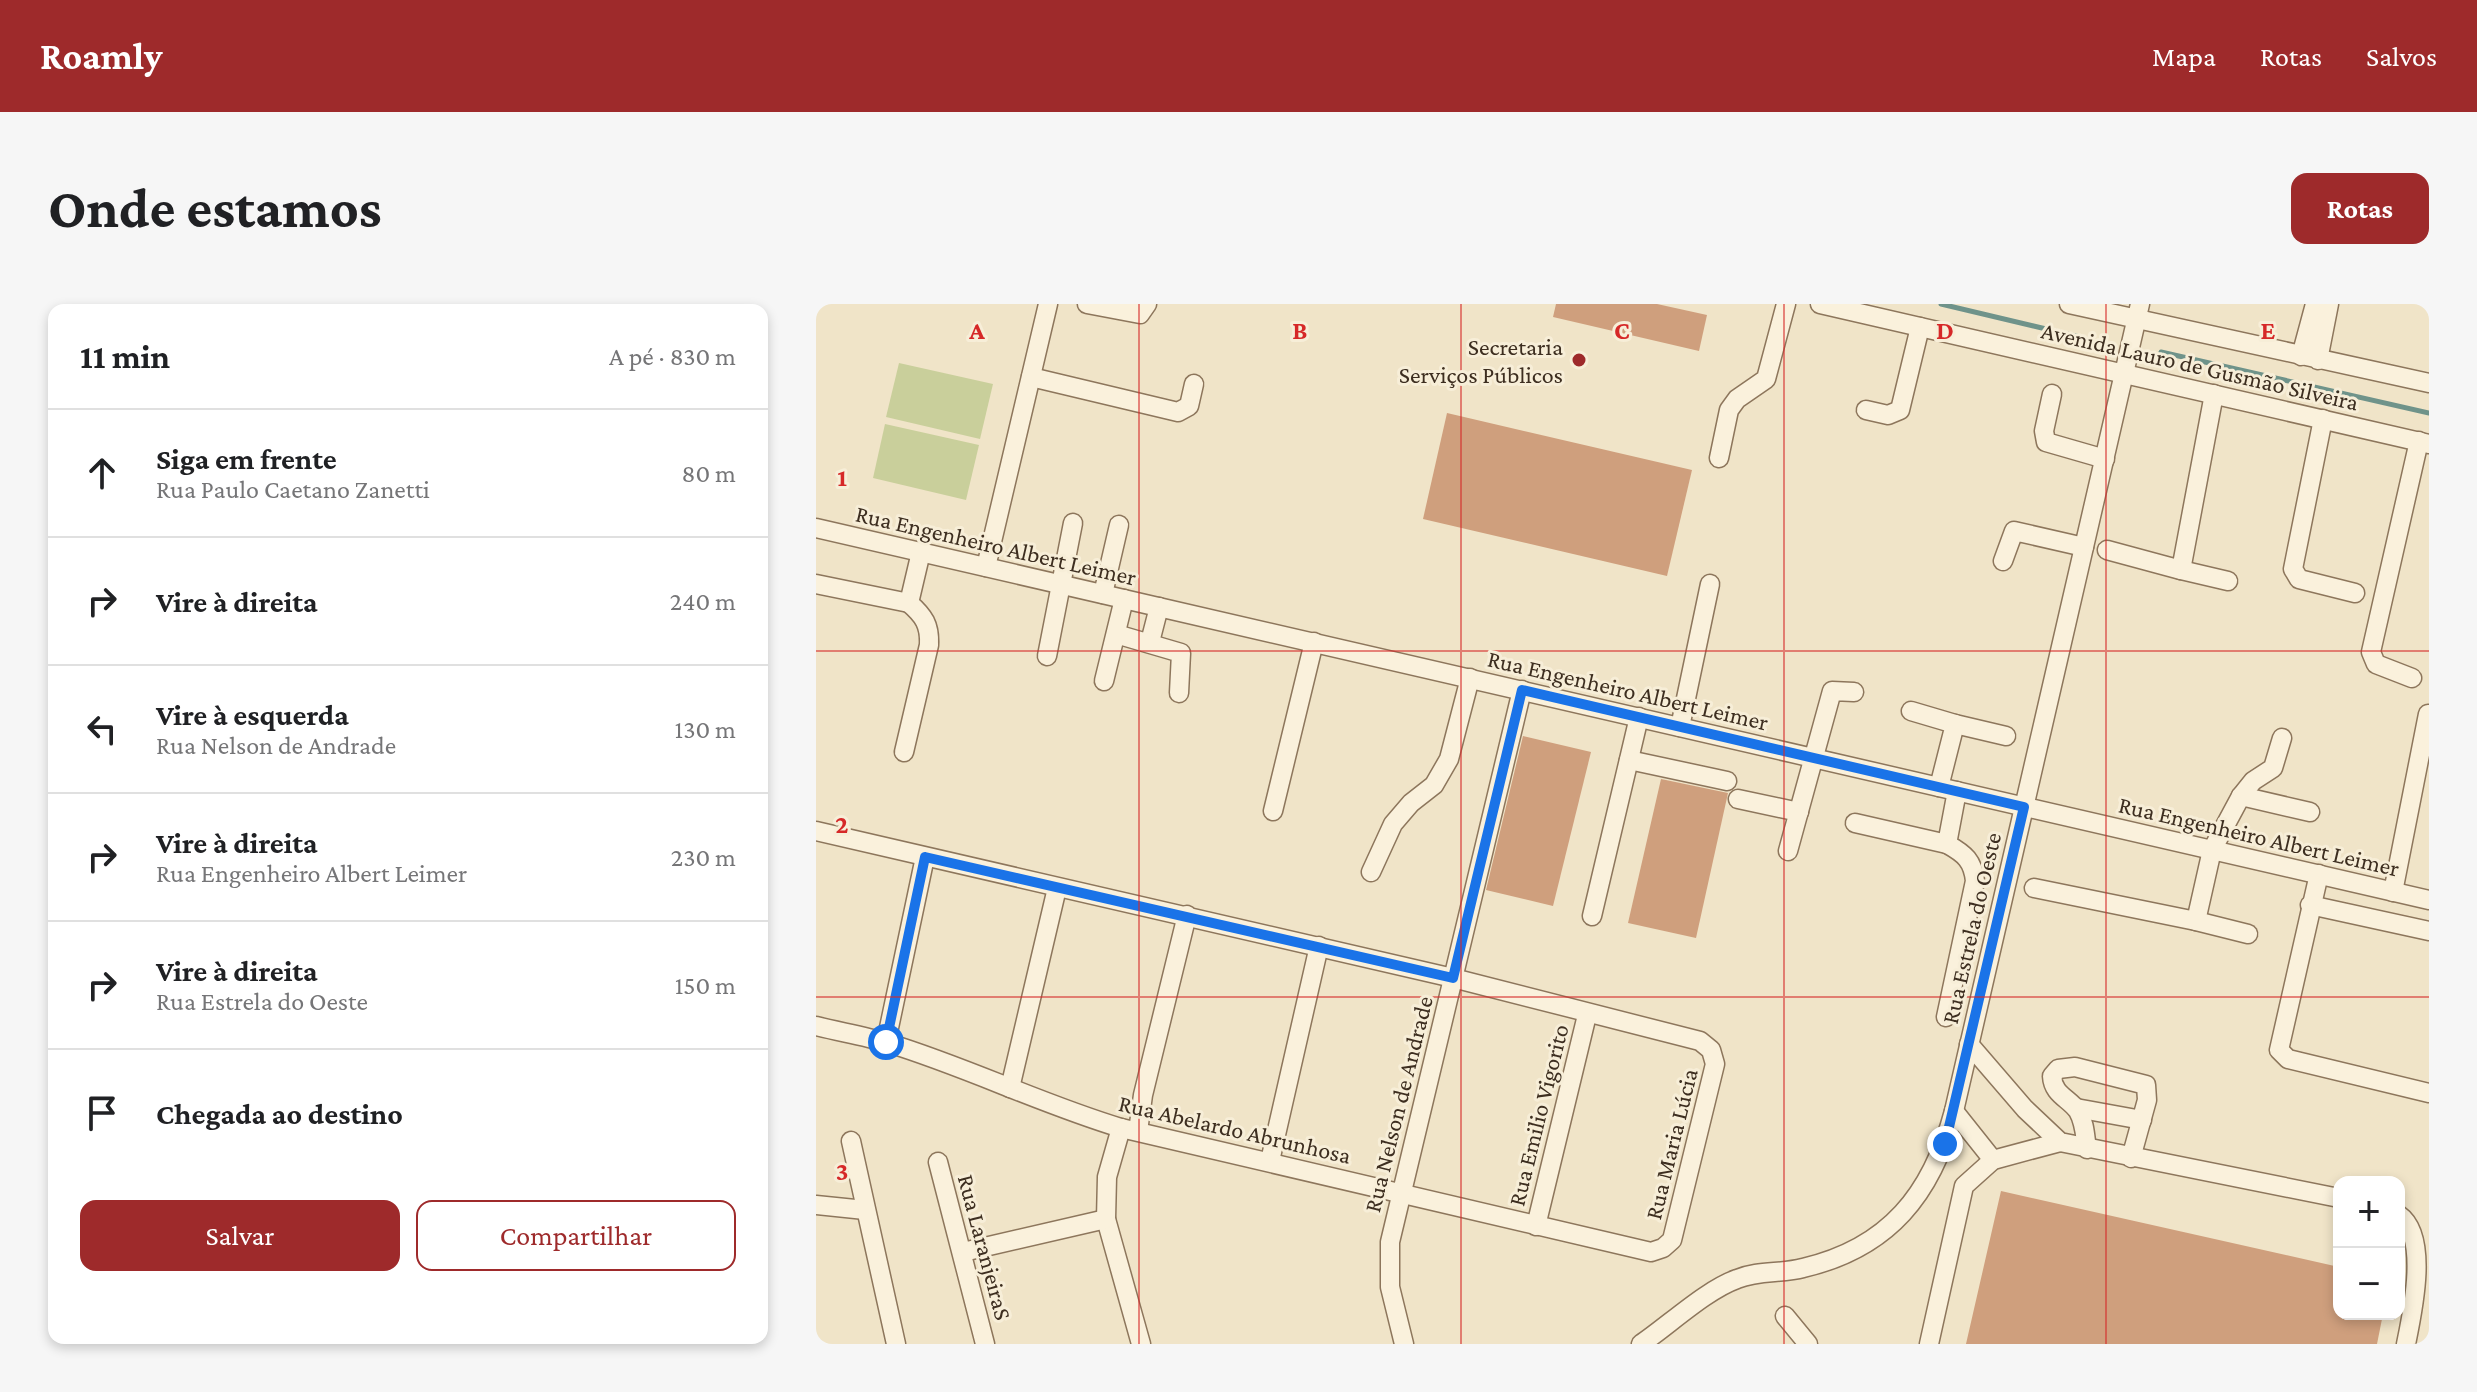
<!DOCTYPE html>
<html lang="pt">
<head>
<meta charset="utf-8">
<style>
	:root { --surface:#fff; --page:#f6f6f6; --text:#202124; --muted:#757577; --line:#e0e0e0; --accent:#9e2a2b }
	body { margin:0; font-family:"Crimson Pro",serif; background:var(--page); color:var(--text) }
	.controls { position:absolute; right:24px; bottom:24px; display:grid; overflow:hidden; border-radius:16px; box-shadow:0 4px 12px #0003 }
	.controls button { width:72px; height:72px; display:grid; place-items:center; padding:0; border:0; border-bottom:2px solid var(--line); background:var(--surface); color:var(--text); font:40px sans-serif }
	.stop { position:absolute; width:24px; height:24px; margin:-18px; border:6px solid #1a73e8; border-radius:50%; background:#fff }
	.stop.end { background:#1a73e8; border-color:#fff; box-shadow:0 2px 8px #0008 }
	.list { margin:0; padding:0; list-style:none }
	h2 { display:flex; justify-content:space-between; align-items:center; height:104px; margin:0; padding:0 32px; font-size:34px }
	h2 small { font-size:26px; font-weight:400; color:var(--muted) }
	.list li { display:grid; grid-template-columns:52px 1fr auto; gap:24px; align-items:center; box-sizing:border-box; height:128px; padding:0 32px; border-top:2px solid var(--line) }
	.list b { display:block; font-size:30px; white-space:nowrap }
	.list p { margin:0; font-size:26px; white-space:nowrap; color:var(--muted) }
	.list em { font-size:26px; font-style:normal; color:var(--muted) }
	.actions { display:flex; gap:16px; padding:24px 32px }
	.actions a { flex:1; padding:18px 0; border:2px solid var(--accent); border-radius:16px; text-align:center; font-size:28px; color:var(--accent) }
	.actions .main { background:var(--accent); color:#fff }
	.icon { flex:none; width:44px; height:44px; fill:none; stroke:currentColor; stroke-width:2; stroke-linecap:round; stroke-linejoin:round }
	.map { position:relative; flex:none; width:1613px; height:1040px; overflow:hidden; border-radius:16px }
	header { display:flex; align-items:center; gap:48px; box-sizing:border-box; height:112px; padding:0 40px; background:var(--accent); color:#fff }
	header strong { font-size:38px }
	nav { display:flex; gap:44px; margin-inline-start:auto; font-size:28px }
	.intro { display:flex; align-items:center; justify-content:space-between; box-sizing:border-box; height:192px; padding:0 48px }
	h1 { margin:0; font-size:56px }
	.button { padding:20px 36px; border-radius:16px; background:var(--accent); color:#fff; font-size:28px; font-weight:700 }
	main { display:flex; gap:48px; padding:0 48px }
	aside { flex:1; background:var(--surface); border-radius:16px; box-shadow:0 4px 12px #0003 }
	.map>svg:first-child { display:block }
	.green { fill:#c9cf9b }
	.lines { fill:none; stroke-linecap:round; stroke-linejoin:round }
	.stream { stroke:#6f938a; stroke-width:5 }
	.building { fill:#cf9f7d }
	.minor-casing { stroke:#8d765c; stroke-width:21 }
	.minor { stroke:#faf1dc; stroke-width:18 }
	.route { stroke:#1a73e8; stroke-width:10 }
	.grid { fill:none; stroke:#d62828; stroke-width:2; stroke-opacity:0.55 }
	.poi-dot { fill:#9e2a2b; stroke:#f7eed8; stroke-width:3 }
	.labels { text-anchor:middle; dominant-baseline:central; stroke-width:6; stroke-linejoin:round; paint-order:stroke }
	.poi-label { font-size:24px; fill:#3d2e20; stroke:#f7eed8; text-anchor:end }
	.street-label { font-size:24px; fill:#3d2e20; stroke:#f7eed8 }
	.grid-label { font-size:26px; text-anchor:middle; font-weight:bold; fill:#d62828; stroke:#f7eed8; stroke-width:6; stroke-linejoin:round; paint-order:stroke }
</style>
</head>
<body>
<header>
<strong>Roamly</strong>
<nav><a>Mapa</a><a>Rotas</a><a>Salvos</a></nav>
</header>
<div class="intro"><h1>Onde estamos</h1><a class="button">Rotas</a></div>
<main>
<aside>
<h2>11 min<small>A pé · 830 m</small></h2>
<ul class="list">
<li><svg class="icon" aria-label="ahead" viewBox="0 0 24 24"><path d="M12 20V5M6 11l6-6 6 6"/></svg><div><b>Siga em frente</b><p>Rua Paulo Caetano Zanetti</p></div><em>80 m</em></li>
<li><svg class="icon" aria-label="right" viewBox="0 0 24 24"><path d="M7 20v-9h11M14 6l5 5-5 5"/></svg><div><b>Vire à direita</b></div><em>240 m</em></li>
<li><svg class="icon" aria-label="left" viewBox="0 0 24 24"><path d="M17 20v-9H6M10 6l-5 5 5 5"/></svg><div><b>Vire à esquerda</b><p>Rua Nelson de Andrade</p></div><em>130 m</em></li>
<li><svg class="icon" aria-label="right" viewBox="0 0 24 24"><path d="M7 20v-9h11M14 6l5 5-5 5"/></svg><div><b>Vire à direita</b><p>Rua Engenheiro Albert Leimer</p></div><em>230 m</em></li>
<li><svg class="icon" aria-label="right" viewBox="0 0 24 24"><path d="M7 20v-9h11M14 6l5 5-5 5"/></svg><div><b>Vire à direita</b><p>Rua Estrela do Oeste</p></div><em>150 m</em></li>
<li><svg class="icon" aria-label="arrive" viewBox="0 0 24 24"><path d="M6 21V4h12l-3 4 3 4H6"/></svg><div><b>Chegada ao destino</b></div></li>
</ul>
<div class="actions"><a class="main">Salvar</a><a>Compartilhar</a></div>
</aside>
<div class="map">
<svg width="1613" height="1040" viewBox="0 0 1613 1040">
	<rect width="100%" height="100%" fill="#f0e4c8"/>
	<g class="green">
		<polygon points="83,59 177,80 164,135 70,113"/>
		<polygon points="69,120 163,141 150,196 57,174"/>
	</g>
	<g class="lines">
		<g class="stream">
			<polyline points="1125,0 1268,34"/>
			<polyline points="1345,48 1613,109"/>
		</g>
	</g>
	<g class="building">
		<polygon points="740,0 841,0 891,11 883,47 737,13"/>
		<polygon points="631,109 876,166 851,272 607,215"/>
		<polygon points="707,432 775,448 737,602 670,586"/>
		<polygon points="845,475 912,489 880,634 812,619"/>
		<polygon points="1185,887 1523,963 1523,1010 1567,1010 1561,1040 1150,1040"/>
	</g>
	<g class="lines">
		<g class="minor-casing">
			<g id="minor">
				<polyline points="271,0 324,10 331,0"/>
				<polyline points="1004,0 1613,140"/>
				<polyline points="1253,0 1613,79"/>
				<polyline points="1485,52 1499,0"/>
				<polyline points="1502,56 1513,0"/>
				<polyline points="215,73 362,108 373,102 378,80"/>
				<polyline points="1236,90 1228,127 1230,138 1289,155"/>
				<polyline points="1050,106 1072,111 1084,106 1104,23"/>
				<polyline points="1507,115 1477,265 1483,275 1539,289"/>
				<polyline points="903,154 913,106 921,95 950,75 970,0"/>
				<polyline points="0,224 1613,596"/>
				<polyline points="1291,246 1365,266 1398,90"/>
				<polyline points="1187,257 1198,227 1268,243"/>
				<polyline points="170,263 232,0"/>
				<polyline points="1365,266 1412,277"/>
				<polyline points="0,280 93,299"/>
				<polyline points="287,290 303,221"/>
				<polyline points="300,330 365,349 363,389"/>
				<polyline points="334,338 343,303"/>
				<polyline points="231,352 257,219"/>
				<polyline points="1596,374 1560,360 1555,348 1603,137"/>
				<polyline points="288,377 308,295"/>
				<polyline points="1095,407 1139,420 1123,483"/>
				<polyline points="1139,420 1190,432"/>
				<polyline points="864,423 894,280"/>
				<path d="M88,448L113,341C114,321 108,312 93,299L105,248"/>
				<polyline points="813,456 911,477"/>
				<polyline points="1425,492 1494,508"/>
				<polyline points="922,495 983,508"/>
				<polyline points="457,507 498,338"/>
				<polyline points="1039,519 1131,540"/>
				<path d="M0,527L637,674L884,737L895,746L899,760L856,936L847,944L835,948L305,824C225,800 151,763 72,739C49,732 24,728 0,722"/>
				<polyline points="972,547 1016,387 1038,388"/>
				<polyline points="555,568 577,520 595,499 618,481 633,455 654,374"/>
				<polyline points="1503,570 1463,746 1472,755 1613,789"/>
				<polyline points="1218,584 1380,617 1396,546 1425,492 1437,477 1457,464 1466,434"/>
				<polyline points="1577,588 1612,410"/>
				<polyline points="1494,601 1613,627"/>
				<polyline points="776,612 823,413"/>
				<polyline points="1380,617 1432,630"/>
				<path d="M1130,713L1159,577C1157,557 1149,550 1131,540L1141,487"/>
				<polyline points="70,738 109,553"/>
				<polyline points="1153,740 1209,805 1244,838 1523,894"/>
				<polyline points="194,784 241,584"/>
				<polyline points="1260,804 1326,816"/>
				<polyline points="1138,807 1177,856"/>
				<polyline points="305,824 291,873 290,915 325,1040"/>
				<polyline points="322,827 327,791 371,611"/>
				<polyline points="35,837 80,1040"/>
				<path d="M1271,845C1269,832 1269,819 1262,807C1253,794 1237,791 1236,772L1242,765L1259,763L1330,781L1331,796L1315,854"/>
				<polyline points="454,857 503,642"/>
				<polyline points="122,858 169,1040"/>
				<polyline points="0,901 49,906"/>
				<path d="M1583,911C1613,932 1597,1006 1590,1040"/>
				<polyline points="720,922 771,711"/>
				<polyline points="147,948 290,915"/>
				<polyline points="969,1012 992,1040"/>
				<polyline points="588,1040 574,983 574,938 706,386"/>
				<path d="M825,1040C853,1021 890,986 921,975C943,966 965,970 987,964C1073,944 1116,890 1138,807L1324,0"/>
				<polyline points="1113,1040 1148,882 1177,856 1244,838"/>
			</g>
		</g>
		<use href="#minor" class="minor"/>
	</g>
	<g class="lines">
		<polyline class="route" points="70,738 109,553 637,674 706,386 1208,503 1129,840"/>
	</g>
	<path class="grid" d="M323,0V1040M645,0V1040M968,0V1040M1290,0V1040M0,347H1613M0,693H1613"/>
	<circle class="poi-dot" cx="763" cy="56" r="8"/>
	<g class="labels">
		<g class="poi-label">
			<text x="747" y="42">Secretaria<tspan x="747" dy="28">Serviços Públicos</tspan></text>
		</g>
		<g class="street-label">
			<text transform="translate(1384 62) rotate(13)">Avenida Lauro de Gusmão Silveira</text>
			<text transform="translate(180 241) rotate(13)">Rua Engenheiro Albert Leimer</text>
			<text transform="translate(812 386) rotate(13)">Rua Engenheiro Albert Leimer</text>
			<text transform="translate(1443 532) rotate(13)">Rua Engenheiro Albert Leimer</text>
			<text transform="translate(1155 624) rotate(-77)">Rua Estrela do Oeste</text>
			<text transform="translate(582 800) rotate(-76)">Rua Nelson de Andrade</text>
			<text transform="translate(722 811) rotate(-76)">Rua Emilio Vigorito</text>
			<text transform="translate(419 825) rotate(13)">Rua Abelardo Abrunhosa</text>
			<text transform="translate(855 840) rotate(-76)">Rua Maria Lúcia</text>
			<text transform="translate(169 943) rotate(75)">Rua LaranjeiraS</text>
		</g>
	</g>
	<g class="grid-label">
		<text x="161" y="35">A</text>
		<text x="484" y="35">B</text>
		<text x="806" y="35">C</text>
		<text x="1129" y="35">D</text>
		<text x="1452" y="35">E</text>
		<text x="26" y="182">1</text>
		<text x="26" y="529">2</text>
		<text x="26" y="876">3</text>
	</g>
</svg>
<div class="controls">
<button>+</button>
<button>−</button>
</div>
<div class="stop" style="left:70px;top:738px"></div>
<div class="stop end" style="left:1129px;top:840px"></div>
</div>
</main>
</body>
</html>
